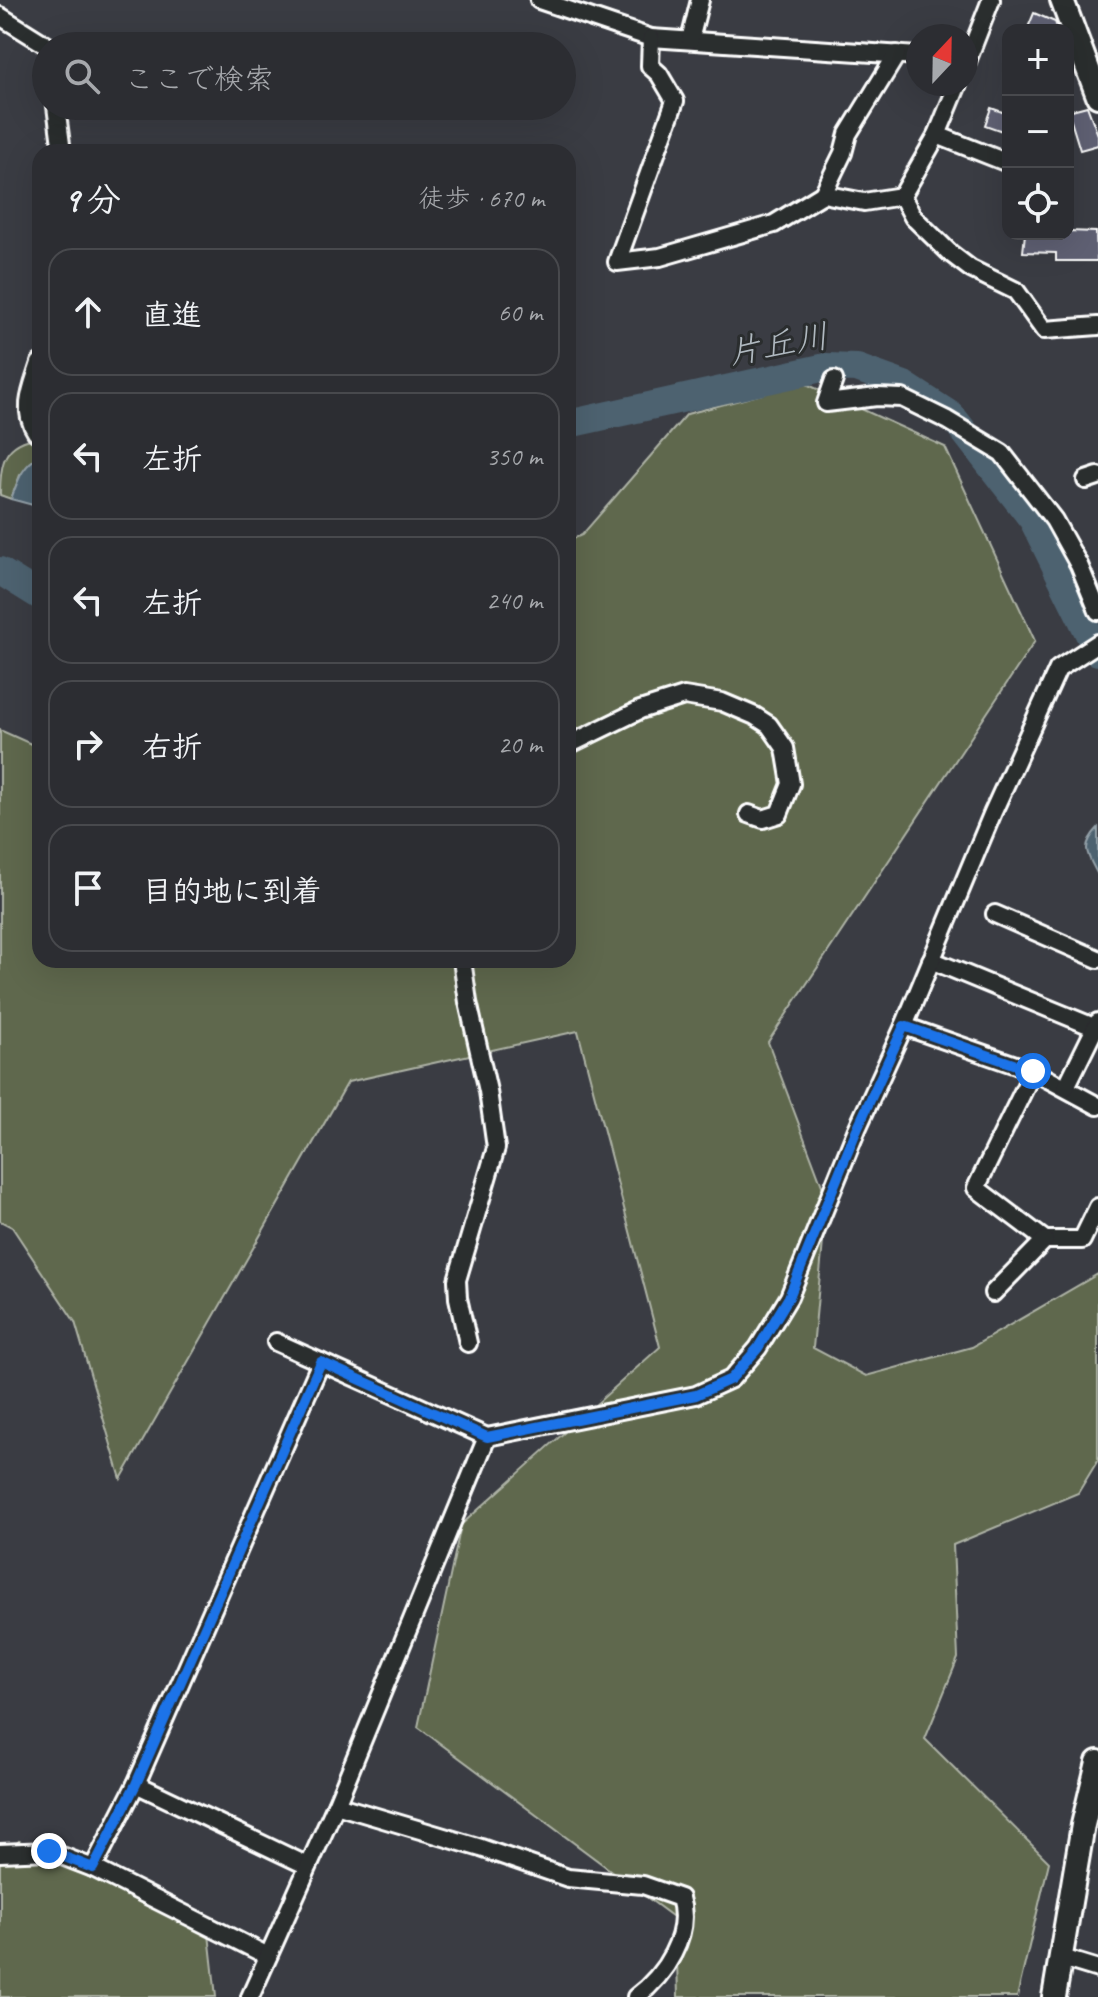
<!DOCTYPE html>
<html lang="ja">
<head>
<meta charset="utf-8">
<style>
	:root { --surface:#2c2d32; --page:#34353a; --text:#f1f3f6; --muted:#a6a8ac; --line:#48494d }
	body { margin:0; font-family:Caveat,"Klee One",sans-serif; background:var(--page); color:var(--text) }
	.controls { position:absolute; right:24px; top:24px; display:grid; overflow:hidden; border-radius:16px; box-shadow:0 8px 32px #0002 }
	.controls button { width:72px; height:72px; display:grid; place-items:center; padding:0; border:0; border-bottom:2px solid var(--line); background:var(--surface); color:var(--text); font:40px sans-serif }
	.compass { position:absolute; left:906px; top:24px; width:72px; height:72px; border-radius:50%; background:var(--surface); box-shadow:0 8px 32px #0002; rotate:22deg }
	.stop { position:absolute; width:24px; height:24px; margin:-18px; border:6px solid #1a73e8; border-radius:50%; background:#fff }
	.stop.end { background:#1a73e8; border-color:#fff; box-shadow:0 2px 8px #0008 }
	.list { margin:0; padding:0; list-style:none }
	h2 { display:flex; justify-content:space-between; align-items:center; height:104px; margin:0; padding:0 32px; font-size:34px }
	h2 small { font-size:26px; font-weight:400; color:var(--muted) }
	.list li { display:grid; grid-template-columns:52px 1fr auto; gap:24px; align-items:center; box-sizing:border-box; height:128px; margin:0 16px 16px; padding:0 16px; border:2px solid var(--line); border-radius:24px }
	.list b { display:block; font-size:30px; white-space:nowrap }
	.list em { font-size:26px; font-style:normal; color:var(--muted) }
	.icon { flex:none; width:44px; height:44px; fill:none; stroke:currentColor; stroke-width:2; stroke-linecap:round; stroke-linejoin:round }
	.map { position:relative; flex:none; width:1098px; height:1997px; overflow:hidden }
	.search { position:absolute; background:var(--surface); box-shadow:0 8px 32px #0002; left:32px; top:32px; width:544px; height:88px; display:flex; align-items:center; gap:20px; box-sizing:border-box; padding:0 28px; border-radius:44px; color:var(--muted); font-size:30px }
	.panel { position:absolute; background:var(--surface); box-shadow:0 8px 32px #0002; left:32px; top:144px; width:544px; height:824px; border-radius:24px }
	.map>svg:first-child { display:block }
	.green { fill:#5e674e; stroke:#aeb3a6; stroke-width:2 }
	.water { fill:#4d6270; stroke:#94a1a9; stroke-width:2 }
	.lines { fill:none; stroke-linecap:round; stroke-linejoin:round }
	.river { stroke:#4d6270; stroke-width:28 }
	.building { fill:#5e6073; stroke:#fff; stroke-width:2 }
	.street-casing { stroke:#fff; stroke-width:22 }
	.secondary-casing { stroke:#fff; stroke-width:28 }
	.street { stroke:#2a2d2e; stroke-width:16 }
	.secondary { stroke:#2a2d2e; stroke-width:22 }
	.route { stroke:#1a73e8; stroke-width:10 }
	.labels { text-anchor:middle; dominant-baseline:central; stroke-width:6; stroke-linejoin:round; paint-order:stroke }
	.water-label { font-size:34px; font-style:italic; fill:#afb8bf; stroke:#2a2d2e }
</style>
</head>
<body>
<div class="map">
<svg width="1098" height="1997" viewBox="0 0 1098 1997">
	<rect width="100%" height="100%" fill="#3a3c43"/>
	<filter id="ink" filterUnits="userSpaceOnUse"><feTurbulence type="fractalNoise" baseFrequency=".0125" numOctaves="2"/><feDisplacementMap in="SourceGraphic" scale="16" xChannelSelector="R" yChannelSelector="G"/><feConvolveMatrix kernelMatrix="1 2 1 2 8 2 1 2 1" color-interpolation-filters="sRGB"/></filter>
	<g filter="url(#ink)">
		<g class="green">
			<polygon points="804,383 945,447 1035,641 768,1042 827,1199 813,1348 866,1376 972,1347 1098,1274 1098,1460 1078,1493 953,1545 958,1658 925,1739 1049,1862 1017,1997 678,1997 676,1919 418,1727 461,1525 660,1347 578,1031 348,1082 121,1479 75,1322 12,1227 0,1221 0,730 40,748 40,960 568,960 568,541 582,535 687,414"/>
			<path d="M40,437V456L20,475L11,499L0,495C0,463 3,442 40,437Z"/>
			<polygon points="19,1841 209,1934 216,1997 0,1997 0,1860"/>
		</g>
		<g class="water">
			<path d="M40,456V507L11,499C18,481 22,465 40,456Z"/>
			<path d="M1098,828V875C1087,854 1080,847 1098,828Z"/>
		</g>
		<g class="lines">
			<g class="river">
				<polyline points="568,424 826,367 857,368 904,385 952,416 1033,520 1098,652"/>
				<polyline points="0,571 40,596"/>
			</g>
		</g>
		<g class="building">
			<polygon points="1034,13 1055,22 1058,30 1027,30"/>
			<polygon points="1087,106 1098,135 1098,145 1080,150 1068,111"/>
			<polygon points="991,108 1008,114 1008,133 985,125"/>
			<polygon points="1068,231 1096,232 1097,261 1056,261 1056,253 1023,252 1025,234 1068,234"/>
		</g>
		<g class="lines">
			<g class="street-casing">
				<g id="street">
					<polyline points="539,0 651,38 918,56"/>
					<polyline points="0,16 48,46"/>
					<polyline points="651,38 650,66 659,74 675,101 617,262 660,257 774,224 823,194 864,202 902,196"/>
					<polyline points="690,40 700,0"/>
					<polyline points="966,64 991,0"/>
					<polyline points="56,106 62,152"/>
					<polyline points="937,135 1008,163"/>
					<polyline points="823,194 843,153 848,134 897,54"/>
					<polyline points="902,196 913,217 950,253 971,269 1016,291 1044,330 1098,326"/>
					<polyline points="902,196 937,135 958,84"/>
					<path d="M40,363C33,386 21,410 36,432L40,431"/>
					<polyline points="834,380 826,403 877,397 902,398 947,420 1002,453 1054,520 1079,565 1098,611"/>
					<polyline points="1086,480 1098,476"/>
					<polyline points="568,745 640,710 684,696 722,702 755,716 769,725 785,748 791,784 779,814 763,819 749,814"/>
					<polyline points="995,914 1098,959"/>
					<polyline points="462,960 468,1002 488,1091 496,1148 457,1280 458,1298 468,1343"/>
					<polyline points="931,960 1096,1028"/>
					<polyline points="904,1026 1033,1071 1098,1106"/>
					<polyline points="1033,1071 976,1188 1045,1240 1082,1240 1098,1207"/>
					<polyline points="1066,1087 1098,1022"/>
					<polyline points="993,1293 1045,1240"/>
					<polyline points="276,1342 487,1437 696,1395 731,1379 758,1348 789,1297 857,1129 904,1026 993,812 1058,669 1098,643"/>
					<polyline points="136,1784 308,1866"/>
					<path d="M336,1805L481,1848L568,1878L643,1885L680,1898C692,1935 664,1976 636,1997"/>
					<polyline points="0,1853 49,1851 93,1868 268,1956"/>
					<polyline points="93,1868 136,1784 321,1362"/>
					<polyline points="1062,1958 1098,1969"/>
					<polyline points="250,1997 336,1805 487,1437"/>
				</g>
			</g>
			<g class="secondary-casing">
				<g id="secondary">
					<polyline points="1062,0 1098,96"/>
					<polyline points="1054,1997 1083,1825 1098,1762"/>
				</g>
			</g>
			<use href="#street" class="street"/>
			<use href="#secondary" class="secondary"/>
		</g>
	</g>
	<g class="lines" filter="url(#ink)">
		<polyline class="route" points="49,1851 93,1868 136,1784 321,1362 487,1437 696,1395 731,1379 758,1348 789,1297 857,1129 904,1026 1033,1071"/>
	</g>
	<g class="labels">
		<g class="water-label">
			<text transform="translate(778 344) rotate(-10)">片丘川</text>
		</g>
	</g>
</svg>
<div class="controls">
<button>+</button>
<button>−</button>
<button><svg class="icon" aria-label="locate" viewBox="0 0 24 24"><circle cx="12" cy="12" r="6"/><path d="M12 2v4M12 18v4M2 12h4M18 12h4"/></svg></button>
</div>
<svg class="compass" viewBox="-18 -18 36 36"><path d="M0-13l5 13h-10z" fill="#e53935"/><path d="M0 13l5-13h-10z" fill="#a6a8ac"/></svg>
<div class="stop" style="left:1033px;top:1071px"></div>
<div class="stop end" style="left:49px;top:1851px"></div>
<div class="search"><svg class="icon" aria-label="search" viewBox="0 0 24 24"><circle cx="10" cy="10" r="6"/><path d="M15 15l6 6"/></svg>ここで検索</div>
<section class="panel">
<h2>9 分<small>徒歩 · 670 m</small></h2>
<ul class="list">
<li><svg class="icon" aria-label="ahead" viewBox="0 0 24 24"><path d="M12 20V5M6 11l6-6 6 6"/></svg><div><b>直進</b></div><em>60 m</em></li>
<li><svg class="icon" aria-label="left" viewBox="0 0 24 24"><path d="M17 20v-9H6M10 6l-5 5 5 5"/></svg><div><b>左折</b></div><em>350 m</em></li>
<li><svg class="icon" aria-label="left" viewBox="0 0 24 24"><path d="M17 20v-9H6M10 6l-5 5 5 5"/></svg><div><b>左折</b></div><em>240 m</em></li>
<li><svg class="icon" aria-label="right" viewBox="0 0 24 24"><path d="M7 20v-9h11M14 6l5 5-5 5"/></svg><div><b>右折</b></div><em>20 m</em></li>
<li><svg class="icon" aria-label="arrive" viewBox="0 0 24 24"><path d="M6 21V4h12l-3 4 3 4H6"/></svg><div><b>目的地に到着</b></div></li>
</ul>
</section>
</div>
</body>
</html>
